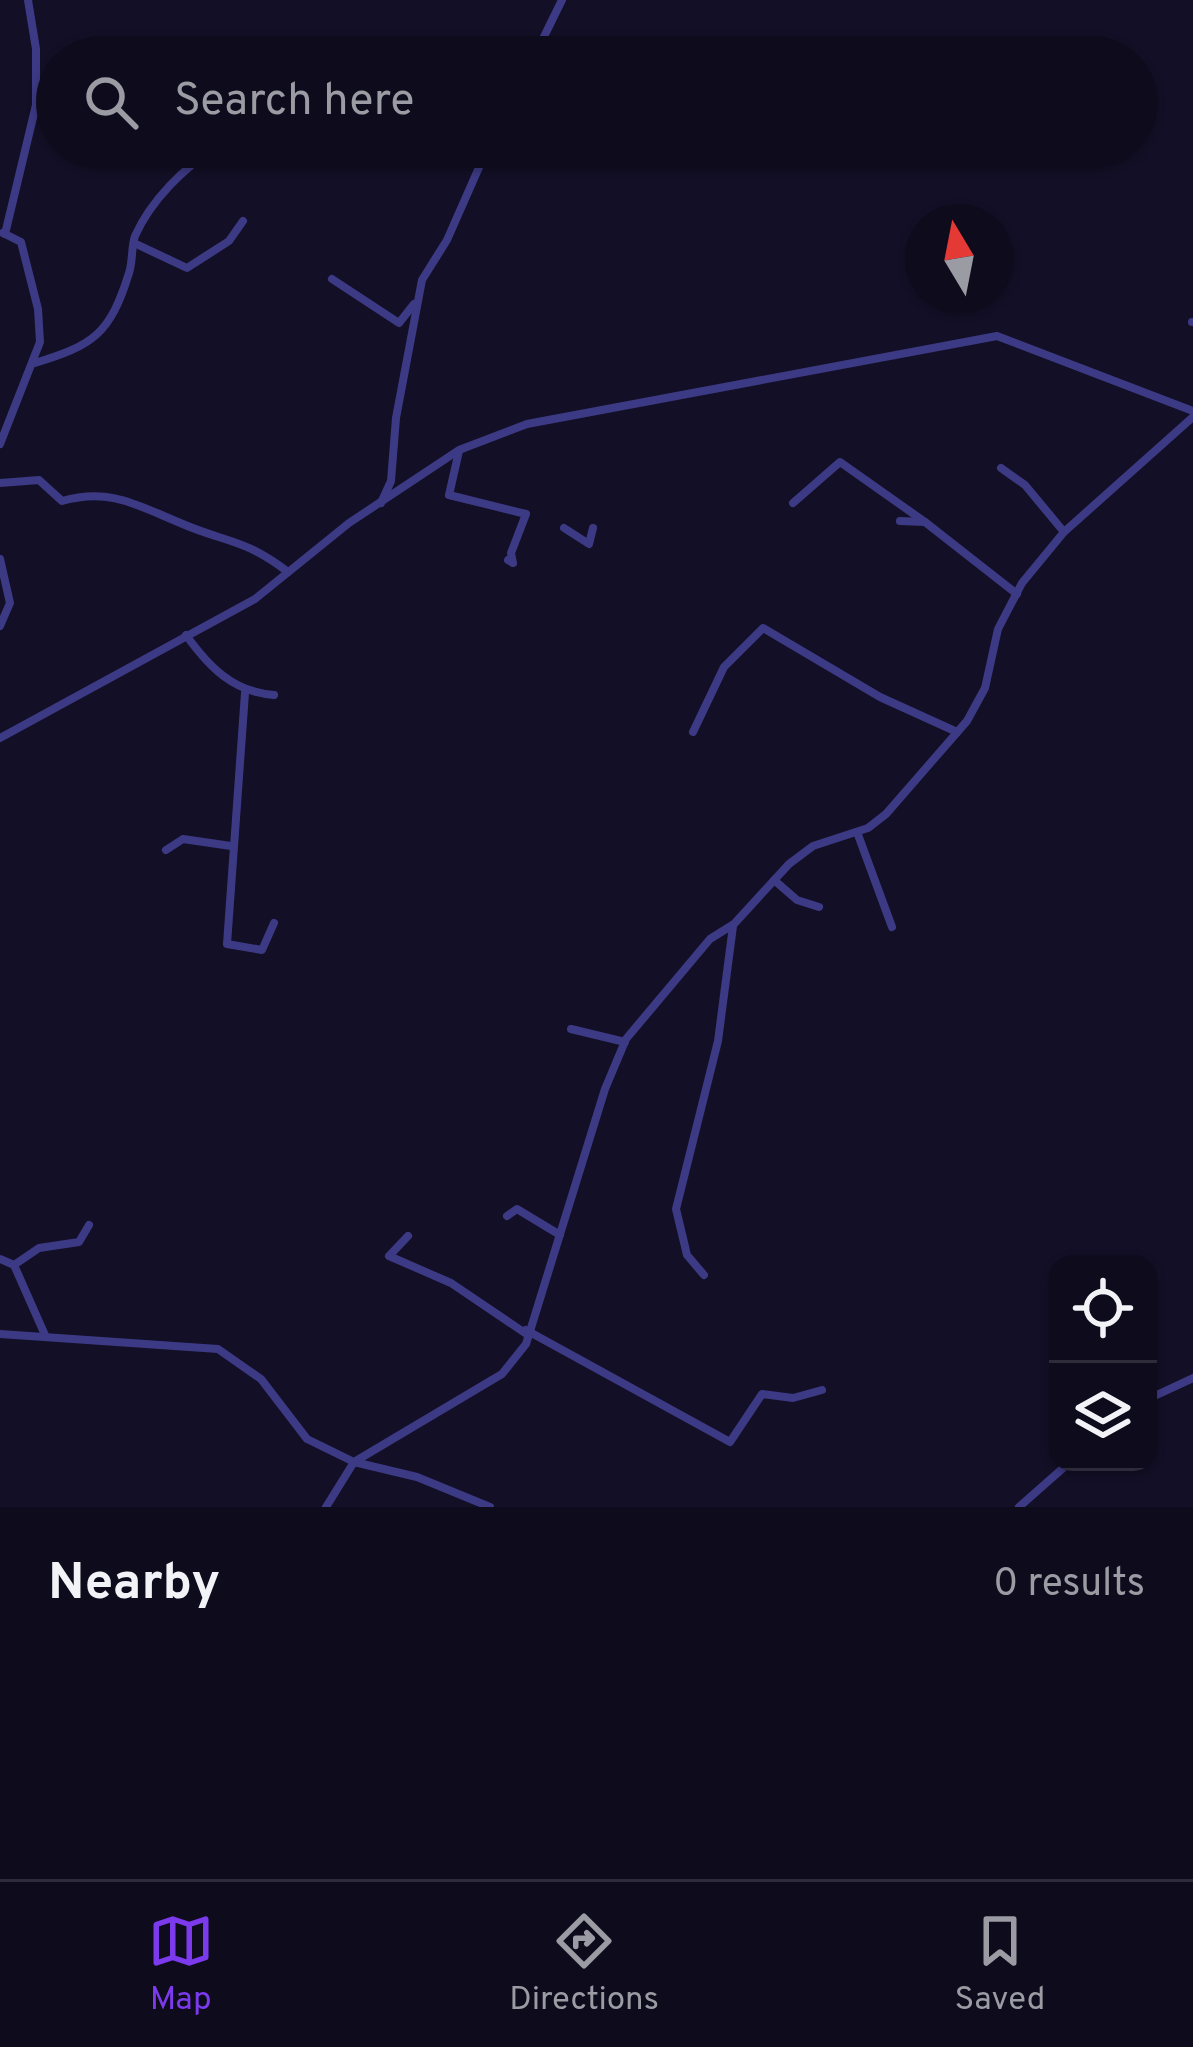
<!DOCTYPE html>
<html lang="en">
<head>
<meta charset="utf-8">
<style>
	:root { --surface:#0e0b1c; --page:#171425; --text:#f1f3f6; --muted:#9b9ba3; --line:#2e2b3b; --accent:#7c3aed }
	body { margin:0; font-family:Overpass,sans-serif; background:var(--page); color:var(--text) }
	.controls { position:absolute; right:36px; bottom:36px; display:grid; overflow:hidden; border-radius:24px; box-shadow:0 3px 9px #0004 }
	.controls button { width:108px; height:108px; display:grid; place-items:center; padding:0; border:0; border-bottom:3px solid var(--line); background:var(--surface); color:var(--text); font:60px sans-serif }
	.compass { position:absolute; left:905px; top:204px; width:108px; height:108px; border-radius:50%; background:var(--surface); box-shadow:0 3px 9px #0004; rotate:350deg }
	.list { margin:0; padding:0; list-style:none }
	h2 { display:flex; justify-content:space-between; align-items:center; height:156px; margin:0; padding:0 48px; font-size:51px }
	h2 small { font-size:39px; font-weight:400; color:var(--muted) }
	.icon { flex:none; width:66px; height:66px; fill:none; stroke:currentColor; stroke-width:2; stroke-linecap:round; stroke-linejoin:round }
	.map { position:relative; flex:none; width:1193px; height:1507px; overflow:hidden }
	.search { position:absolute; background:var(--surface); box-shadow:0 3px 9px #0004; left:36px; right:36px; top:36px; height:132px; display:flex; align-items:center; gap:30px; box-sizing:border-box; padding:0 42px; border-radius:66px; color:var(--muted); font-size:45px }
	.sheet { height:372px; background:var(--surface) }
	nav { display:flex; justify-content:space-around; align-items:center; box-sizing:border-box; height:168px; border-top:3px solid var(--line); background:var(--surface); font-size:33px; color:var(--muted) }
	nav a { display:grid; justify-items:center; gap:6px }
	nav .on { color:var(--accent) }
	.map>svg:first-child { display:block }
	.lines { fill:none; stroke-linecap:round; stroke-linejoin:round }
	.minor { stroke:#3d3a85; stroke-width:8 }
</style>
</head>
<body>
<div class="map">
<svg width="1193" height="1507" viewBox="0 0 1193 1507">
	<rect width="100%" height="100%" fill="#130f26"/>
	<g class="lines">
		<g class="minor">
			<polyline points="534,57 562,0"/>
			<polyline points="5,234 36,105 36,49 28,0"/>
			<polyline points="134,243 187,268 229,241 243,221"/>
			<polyline points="332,279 399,323 414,304"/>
			<polyline points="1192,322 1193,322"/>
			<path d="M35,363C94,345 110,334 129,273C133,261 131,248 135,236C151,200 184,168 216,147"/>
			<polyline points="0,444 40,342 38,309 21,242 3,233"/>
			<polyline points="459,451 449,495 526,514 511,553 513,563 508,560"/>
			<polyline points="1001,468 1025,485 1064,532"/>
			<path d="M0,483L39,480L62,501C109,488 135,504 178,522C225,543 242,537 288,572"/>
			<polyline points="381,503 391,481 396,418 422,280 447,240 488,147"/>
			<polyline points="793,503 840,462 925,522"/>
			<polyline points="900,521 925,522 1017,594"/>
			<polyline points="564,528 589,544 593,528"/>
			<polyline points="0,559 10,603 0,626"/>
			<path d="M186,635C209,667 233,692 274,695"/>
			<polyline points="245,693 227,944 262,950 274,923"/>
			<polyline points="693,732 724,667 763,628 880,697 957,732"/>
			<polyline points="0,738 255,599 349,523 459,450 527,424 997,336 1193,411"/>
			<polyline points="857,832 892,927"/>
			<polyline points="166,850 183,839 231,846"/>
			<polyline points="774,880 797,900 819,907"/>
			<polyline points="571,1029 625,1042"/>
			<polyline points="507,1216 517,1209 560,1235"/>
			<polyline points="408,1236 389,1256 451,1283 525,1333"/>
			<polyline points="0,1259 14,1265 45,1335"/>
			<polyline points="14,1265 39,1248 79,1242 89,1225"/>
			<polyline points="704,1275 687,1255 676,1209 718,1041 733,926"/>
			<polyline points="526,1330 730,1442 762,1394 793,1398 822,1390"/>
			<polyline points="0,1334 218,1349 261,1379 307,1439 354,1462 326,1507"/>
			<polyline points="1148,1399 1193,1378"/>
			<polyline points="490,1507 417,1477 354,1462 502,1374 526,1344 605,1089 626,1039 710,939 734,924 789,864 813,846 868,828 886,814 967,721 985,688 998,629 1022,583 1064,532 1193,417"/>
			<polyline points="1019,1507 1070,1462"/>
		</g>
	</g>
</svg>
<div class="controls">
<button><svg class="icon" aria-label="locate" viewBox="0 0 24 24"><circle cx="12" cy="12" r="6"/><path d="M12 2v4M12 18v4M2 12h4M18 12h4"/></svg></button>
<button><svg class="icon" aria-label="layers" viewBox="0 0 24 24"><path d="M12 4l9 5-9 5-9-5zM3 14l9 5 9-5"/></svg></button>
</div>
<svg class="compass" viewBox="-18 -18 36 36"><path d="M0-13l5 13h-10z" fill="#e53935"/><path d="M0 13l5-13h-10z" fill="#9b9ba3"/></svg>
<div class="search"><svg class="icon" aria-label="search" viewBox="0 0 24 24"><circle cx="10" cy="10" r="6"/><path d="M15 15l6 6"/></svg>Search here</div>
</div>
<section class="sheet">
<h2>Nearby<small>0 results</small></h2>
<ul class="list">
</ul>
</section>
<nav>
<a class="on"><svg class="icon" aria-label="map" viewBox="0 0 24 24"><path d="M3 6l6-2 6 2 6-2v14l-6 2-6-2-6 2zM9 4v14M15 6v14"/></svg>Map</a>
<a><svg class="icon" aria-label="directions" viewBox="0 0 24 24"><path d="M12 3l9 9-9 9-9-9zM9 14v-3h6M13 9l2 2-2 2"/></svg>Directions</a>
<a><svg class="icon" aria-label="saved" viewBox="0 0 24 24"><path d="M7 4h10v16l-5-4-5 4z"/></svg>Saved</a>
</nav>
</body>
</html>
